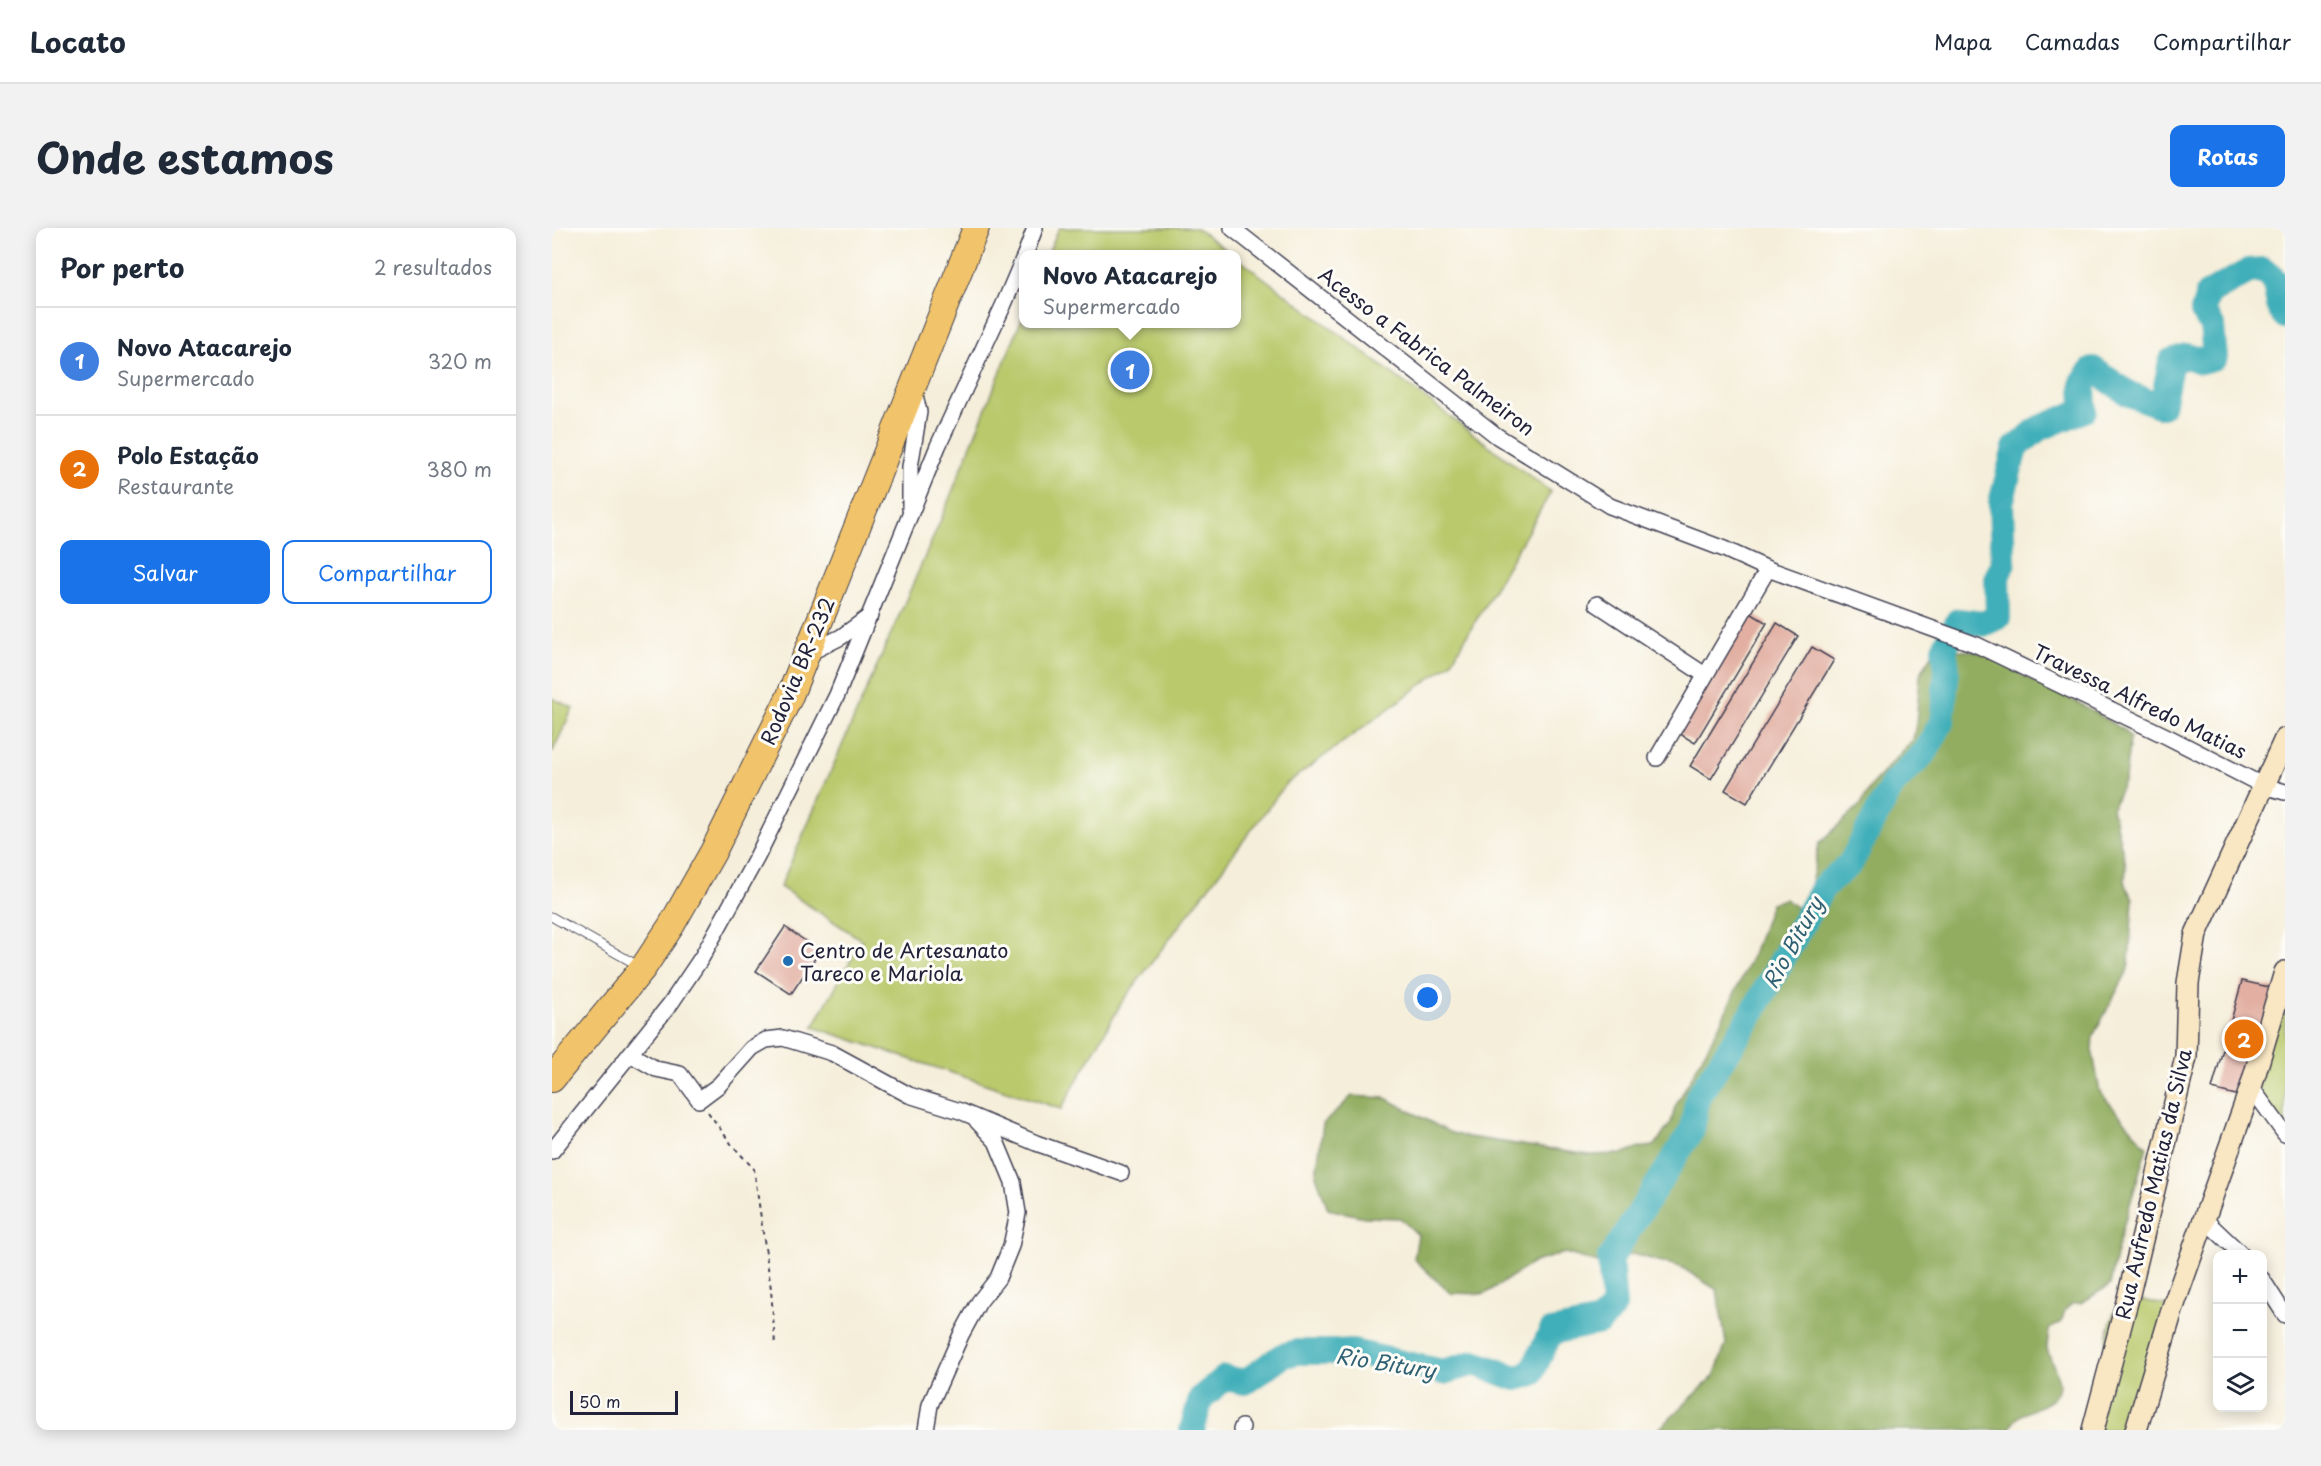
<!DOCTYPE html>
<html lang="pt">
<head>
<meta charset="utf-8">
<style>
	:root { --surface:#fff; --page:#f2f2f3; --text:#1f2937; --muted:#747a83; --line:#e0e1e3; --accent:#1a73e8 }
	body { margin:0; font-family:"Playpen Sans",sans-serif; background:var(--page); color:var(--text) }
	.controls { position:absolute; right:18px; bottom:18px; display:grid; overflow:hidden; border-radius:12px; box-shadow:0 3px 15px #0003 }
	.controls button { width:54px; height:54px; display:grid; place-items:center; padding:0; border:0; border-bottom:2px solid var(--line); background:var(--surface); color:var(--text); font:30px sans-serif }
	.scale { position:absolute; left:18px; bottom:15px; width:108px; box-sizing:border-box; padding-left:6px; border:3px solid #22223b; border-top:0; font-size:16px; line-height:21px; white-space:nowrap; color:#22223b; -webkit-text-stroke:4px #fdfcf7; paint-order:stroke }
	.you { position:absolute; left:876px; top:770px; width:21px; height:21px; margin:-15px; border:4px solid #fff; border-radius:50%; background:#1a73e8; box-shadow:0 0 0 9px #1a73e833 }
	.badge { display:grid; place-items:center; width:39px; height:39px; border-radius:50%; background:var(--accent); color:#fff; font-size:20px; font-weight:700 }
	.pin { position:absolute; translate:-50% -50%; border:3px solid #fff; box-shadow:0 2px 6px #0006 }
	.popup { position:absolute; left:467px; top:22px; width:222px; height:78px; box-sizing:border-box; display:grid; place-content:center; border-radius:12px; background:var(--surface); filter:drop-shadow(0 2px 4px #0005); font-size:20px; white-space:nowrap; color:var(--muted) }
	.popup b { font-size:22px; color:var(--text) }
	.popup::after { content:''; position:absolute; left:50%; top:100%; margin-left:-12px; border:12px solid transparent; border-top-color:var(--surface) }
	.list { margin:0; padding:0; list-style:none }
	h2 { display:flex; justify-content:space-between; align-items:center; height:78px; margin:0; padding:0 24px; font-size:26px }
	h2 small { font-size:20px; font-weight:400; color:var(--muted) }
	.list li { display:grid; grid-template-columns:39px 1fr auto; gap:18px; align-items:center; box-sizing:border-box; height:108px; padding:0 24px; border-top:2px solid var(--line) }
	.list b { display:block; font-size:22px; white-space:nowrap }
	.list p { margin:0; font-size:20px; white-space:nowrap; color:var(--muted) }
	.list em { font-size:20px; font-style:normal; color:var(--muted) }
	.actions { display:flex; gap:12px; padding:18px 24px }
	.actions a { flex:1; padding:14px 0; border:2px solid var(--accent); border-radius:12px; text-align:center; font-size:21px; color:var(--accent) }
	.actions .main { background:var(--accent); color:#fff }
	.icon { flex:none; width:33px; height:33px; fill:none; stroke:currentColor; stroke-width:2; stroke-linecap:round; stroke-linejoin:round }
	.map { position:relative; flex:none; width:1733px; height:1202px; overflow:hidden; border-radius:12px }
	header { display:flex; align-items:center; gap:36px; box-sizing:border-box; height:84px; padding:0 30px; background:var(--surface); border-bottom:2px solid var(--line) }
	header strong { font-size:28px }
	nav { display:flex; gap:33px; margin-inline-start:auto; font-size:21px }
	.intro { display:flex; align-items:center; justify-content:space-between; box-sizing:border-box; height:144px; padding:0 36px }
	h1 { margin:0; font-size:42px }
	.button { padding:15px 27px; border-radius:12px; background:var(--accent); color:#fff; font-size:21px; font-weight:700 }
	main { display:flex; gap:36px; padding:0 36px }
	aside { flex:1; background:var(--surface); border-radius:12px; box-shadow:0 3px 15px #0003 }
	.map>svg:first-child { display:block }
	.green { fill:#b9c96c; stroke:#6e7654; stroke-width:1.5 }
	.forest { fill:#92ad60; stroke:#5a684e; stroke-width:1.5 }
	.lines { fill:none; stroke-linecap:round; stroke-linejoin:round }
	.river { stroke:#3fafb9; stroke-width:26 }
	.building { fill:#e2afa2 }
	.service-casing { stroke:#424153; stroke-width:10 }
	.minor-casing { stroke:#424153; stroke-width:18 }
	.secondary-casing { stroke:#424153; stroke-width:24 }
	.trunk-casing { stroke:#424153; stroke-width:28 }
	.path { stroke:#424153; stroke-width:2; stroke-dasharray:4.5 4.5; stroke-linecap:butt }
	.service { stroke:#fff; stroke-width:8 }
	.minor { stroke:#fff; stroke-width:15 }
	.secondary { stroke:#f9e7c3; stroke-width:21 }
	.trunk { stroke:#f1c36a; stroke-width:26 }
	.poi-dot { fill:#1f6fb2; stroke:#fdfcf7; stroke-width:2 }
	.labels { text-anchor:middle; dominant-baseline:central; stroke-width:6; stroke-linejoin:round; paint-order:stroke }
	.street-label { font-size:20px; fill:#22223b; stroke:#fdfcf7 }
	.poi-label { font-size:20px; fill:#22223b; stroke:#fdfcf7; text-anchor:start }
	.water-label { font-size:21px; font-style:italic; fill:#2f6174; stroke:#fdfcf7 }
</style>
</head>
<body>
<header>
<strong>Locato</strong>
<nav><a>Mapa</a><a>Camadas</a><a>Compartilhar</a></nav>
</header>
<div class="intro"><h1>Onde estamos</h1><a class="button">Rotas</a></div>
<main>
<aside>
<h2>Por perto<small>2 resultados</small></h2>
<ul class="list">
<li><span class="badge" style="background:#3f7fe0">1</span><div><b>Novo Atacarejo</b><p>Supermercado</p></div><em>320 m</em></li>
<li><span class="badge" style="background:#e8710a">2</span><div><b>Polo Estação</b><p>Restaurante</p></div><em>380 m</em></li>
</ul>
<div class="actions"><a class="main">Salvar</a><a>Compartilhar</a></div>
</aside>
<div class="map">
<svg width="1733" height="1202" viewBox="0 0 1733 1202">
	<rect width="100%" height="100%" fill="#fdfcf7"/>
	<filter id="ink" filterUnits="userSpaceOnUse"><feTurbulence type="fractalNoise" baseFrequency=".0167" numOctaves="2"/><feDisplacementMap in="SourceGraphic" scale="12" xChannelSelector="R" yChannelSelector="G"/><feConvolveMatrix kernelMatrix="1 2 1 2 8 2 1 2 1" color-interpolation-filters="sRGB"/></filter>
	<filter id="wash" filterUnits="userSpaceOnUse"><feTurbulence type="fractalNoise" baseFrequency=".008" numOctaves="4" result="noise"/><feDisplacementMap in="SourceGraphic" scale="24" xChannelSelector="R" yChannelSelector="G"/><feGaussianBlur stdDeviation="1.35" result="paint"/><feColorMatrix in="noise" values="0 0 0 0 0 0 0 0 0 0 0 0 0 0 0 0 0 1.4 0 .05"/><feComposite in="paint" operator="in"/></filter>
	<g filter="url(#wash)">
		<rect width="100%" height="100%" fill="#f5eeda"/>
		<g class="green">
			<polygon points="507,0 644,0 680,26 496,26"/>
			<polygon points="685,30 999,264 899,435 734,556 570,774 509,881 261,799 310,712 228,659 388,294 471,88 472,96 684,96"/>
			<polygon points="0,470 21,480 0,525"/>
			<polygon points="1733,759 1733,898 1702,859"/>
			<polygon points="1568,1067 1621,1079 1584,1202 1529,1202 1549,1143 1557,1100"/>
		</g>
		<path class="forest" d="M1388,421L1422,423L1448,432L1473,449L1527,475L1572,502L1578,509L1573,551L1560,580L1574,637L1573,657L1581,671L1577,735L1575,744L1541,808L1540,821L1548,864L1595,919L1567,1013L1558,1057L1529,1075L1520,1076L1513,1082L1509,1095L1497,1101C1497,1107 1495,1114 1495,1120C1498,1137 1515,1154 1502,1169C1491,1182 1461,1183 1458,1202H1106L1162,1148L1174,1116L1165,1062L1129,1039L1081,1026L1046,1035L1013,1025L982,1034L933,1066L898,1065L862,1031L866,1007L848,990L813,989L776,981L764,947L771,896L800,868L834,870L897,904L910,908L1037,927L1070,926L1085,920L1102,918L1119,895L1123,879L1165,802L1202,724L1219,675L1233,671L1256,688L1273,683L1258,661L1267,616L1309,576L1321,555L1361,512L1364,496L1368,446L1381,425Z"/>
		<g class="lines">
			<polyline class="river" points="640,1202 649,1170 673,1150 693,1154 730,1128 745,1124 800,1124 891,1144 922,1135 964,1150 979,1146 999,1104 1048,1094 1062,1078 1058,1031 1140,902 1146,868 1197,791 1271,659 1298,636 1341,556 1374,523 1390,493 1395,441 1392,421 1406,393 1431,396 1446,389 1445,349 1451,335 1449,275 1463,220 1486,201 1532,182 1531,154 1541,141 1577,166 1610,178 1619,133 1635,128 1649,133 1663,129 1660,98 1651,83 1656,66 1697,43 1711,42 1722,51 1728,82 1733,88"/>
		</g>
		<g id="blocks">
			<g class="building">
				<polygon points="1195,383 1215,395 1143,515 1123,503"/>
				<polygon points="1225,395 1246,408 1159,551 1138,538"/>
				<polygon points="1260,419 1282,432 1195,575 1173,562"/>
				<polygon points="233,699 268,723 239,766 204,743"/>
				<polygon points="1690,753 1726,761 1692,869 1660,861"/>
			</g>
		</g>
	</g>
	<g filter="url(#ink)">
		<use href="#blocks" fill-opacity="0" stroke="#424153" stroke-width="1.5"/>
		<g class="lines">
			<g class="service-casing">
				<polyline id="service" points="0,689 87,738"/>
			</g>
			<g class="minor-casing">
				<g id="minor">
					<polyline points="680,0 945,208 1058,278 1172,321 1216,341 1425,417 1616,509 1712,558 1733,564"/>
					<polyline points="473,27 483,0"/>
					<polyline points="358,281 358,239 367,184 362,163"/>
					<polyline points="1045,376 1153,447"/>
					<polyline points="255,426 289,409 318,388"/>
					<polyline points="1105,530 1216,341"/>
					<polyline points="78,826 104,841 128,846 147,872 167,857 200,820 214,812 231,810 280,825 357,867 408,883 484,915 569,945"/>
					<polyline points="1699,859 1733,906"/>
					<polyline points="0,923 119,775 150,729 205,629 285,467 386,218 452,76 472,29"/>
					<polyline points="1652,991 1689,1026"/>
					<polyline points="1710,1051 1733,1087"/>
					<polyline points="374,1202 378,1177 409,1107 427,1074 446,1050 459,1018 466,985 461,954 444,913 425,893"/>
					<polyline points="689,1202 690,1199"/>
				</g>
			</g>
			<g class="secondary-casing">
				<g id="secondary">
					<polyline points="1541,1202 1576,1070 1634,829 1636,755 1644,706 1733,511"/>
					<polyline points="1584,1202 1621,1079 1699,859 1733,744"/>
				</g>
			</g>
			<g class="trunk-casing">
				<polyline id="trunk" points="0,851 91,740 119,698 161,624 237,470 424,0"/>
			</g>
			<polyline class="path" points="156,884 180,917 202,941 219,1061 223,1116"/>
			<use href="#service" class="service"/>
			<use href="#minor" class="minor"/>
			<use href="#secondary" class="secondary"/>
			<use href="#trunk" class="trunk"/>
		</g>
	</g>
	<circle class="poi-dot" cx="236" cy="733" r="6"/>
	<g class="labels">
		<g class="street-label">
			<text transform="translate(875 123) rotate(37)">Acesso a Fabrica Palmeiron</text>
			<text transform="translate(245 443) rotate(-67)">Rodovia BR-232</text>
			<text transform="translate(1588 473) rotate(26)">Travessa Alfredo Matias</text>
			<text transform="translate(1601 956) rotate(-77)">Rua Aufredo Matias da Silva</text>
		</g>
		<g class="poi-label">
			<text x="248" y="722">Centro de Artesanato<tspan x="248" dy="23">Tareco e Mariola</tspan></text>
		</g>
		<g class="water-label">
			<text transform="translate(1240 714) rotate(-61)">Rio Bitury</text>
			<text transform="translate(834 1134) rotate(9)">Rio Bitury</text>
		</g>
	</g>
</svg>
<div class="controls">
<button>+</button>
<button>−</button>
<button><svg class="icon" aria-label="layers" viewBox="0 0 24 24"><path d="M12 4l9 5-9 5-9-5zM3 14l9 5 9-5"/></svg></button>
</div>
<div class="scale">50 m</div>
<div class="you"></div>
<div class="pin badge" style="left:578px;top:142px;background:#3f7fe0">1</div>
<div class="popup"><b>Novo Atacarejo</b>Supermercado</div>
<div class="pin badge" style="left:1692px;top:811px;background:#e8710a">2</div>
</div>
</main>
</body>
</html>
